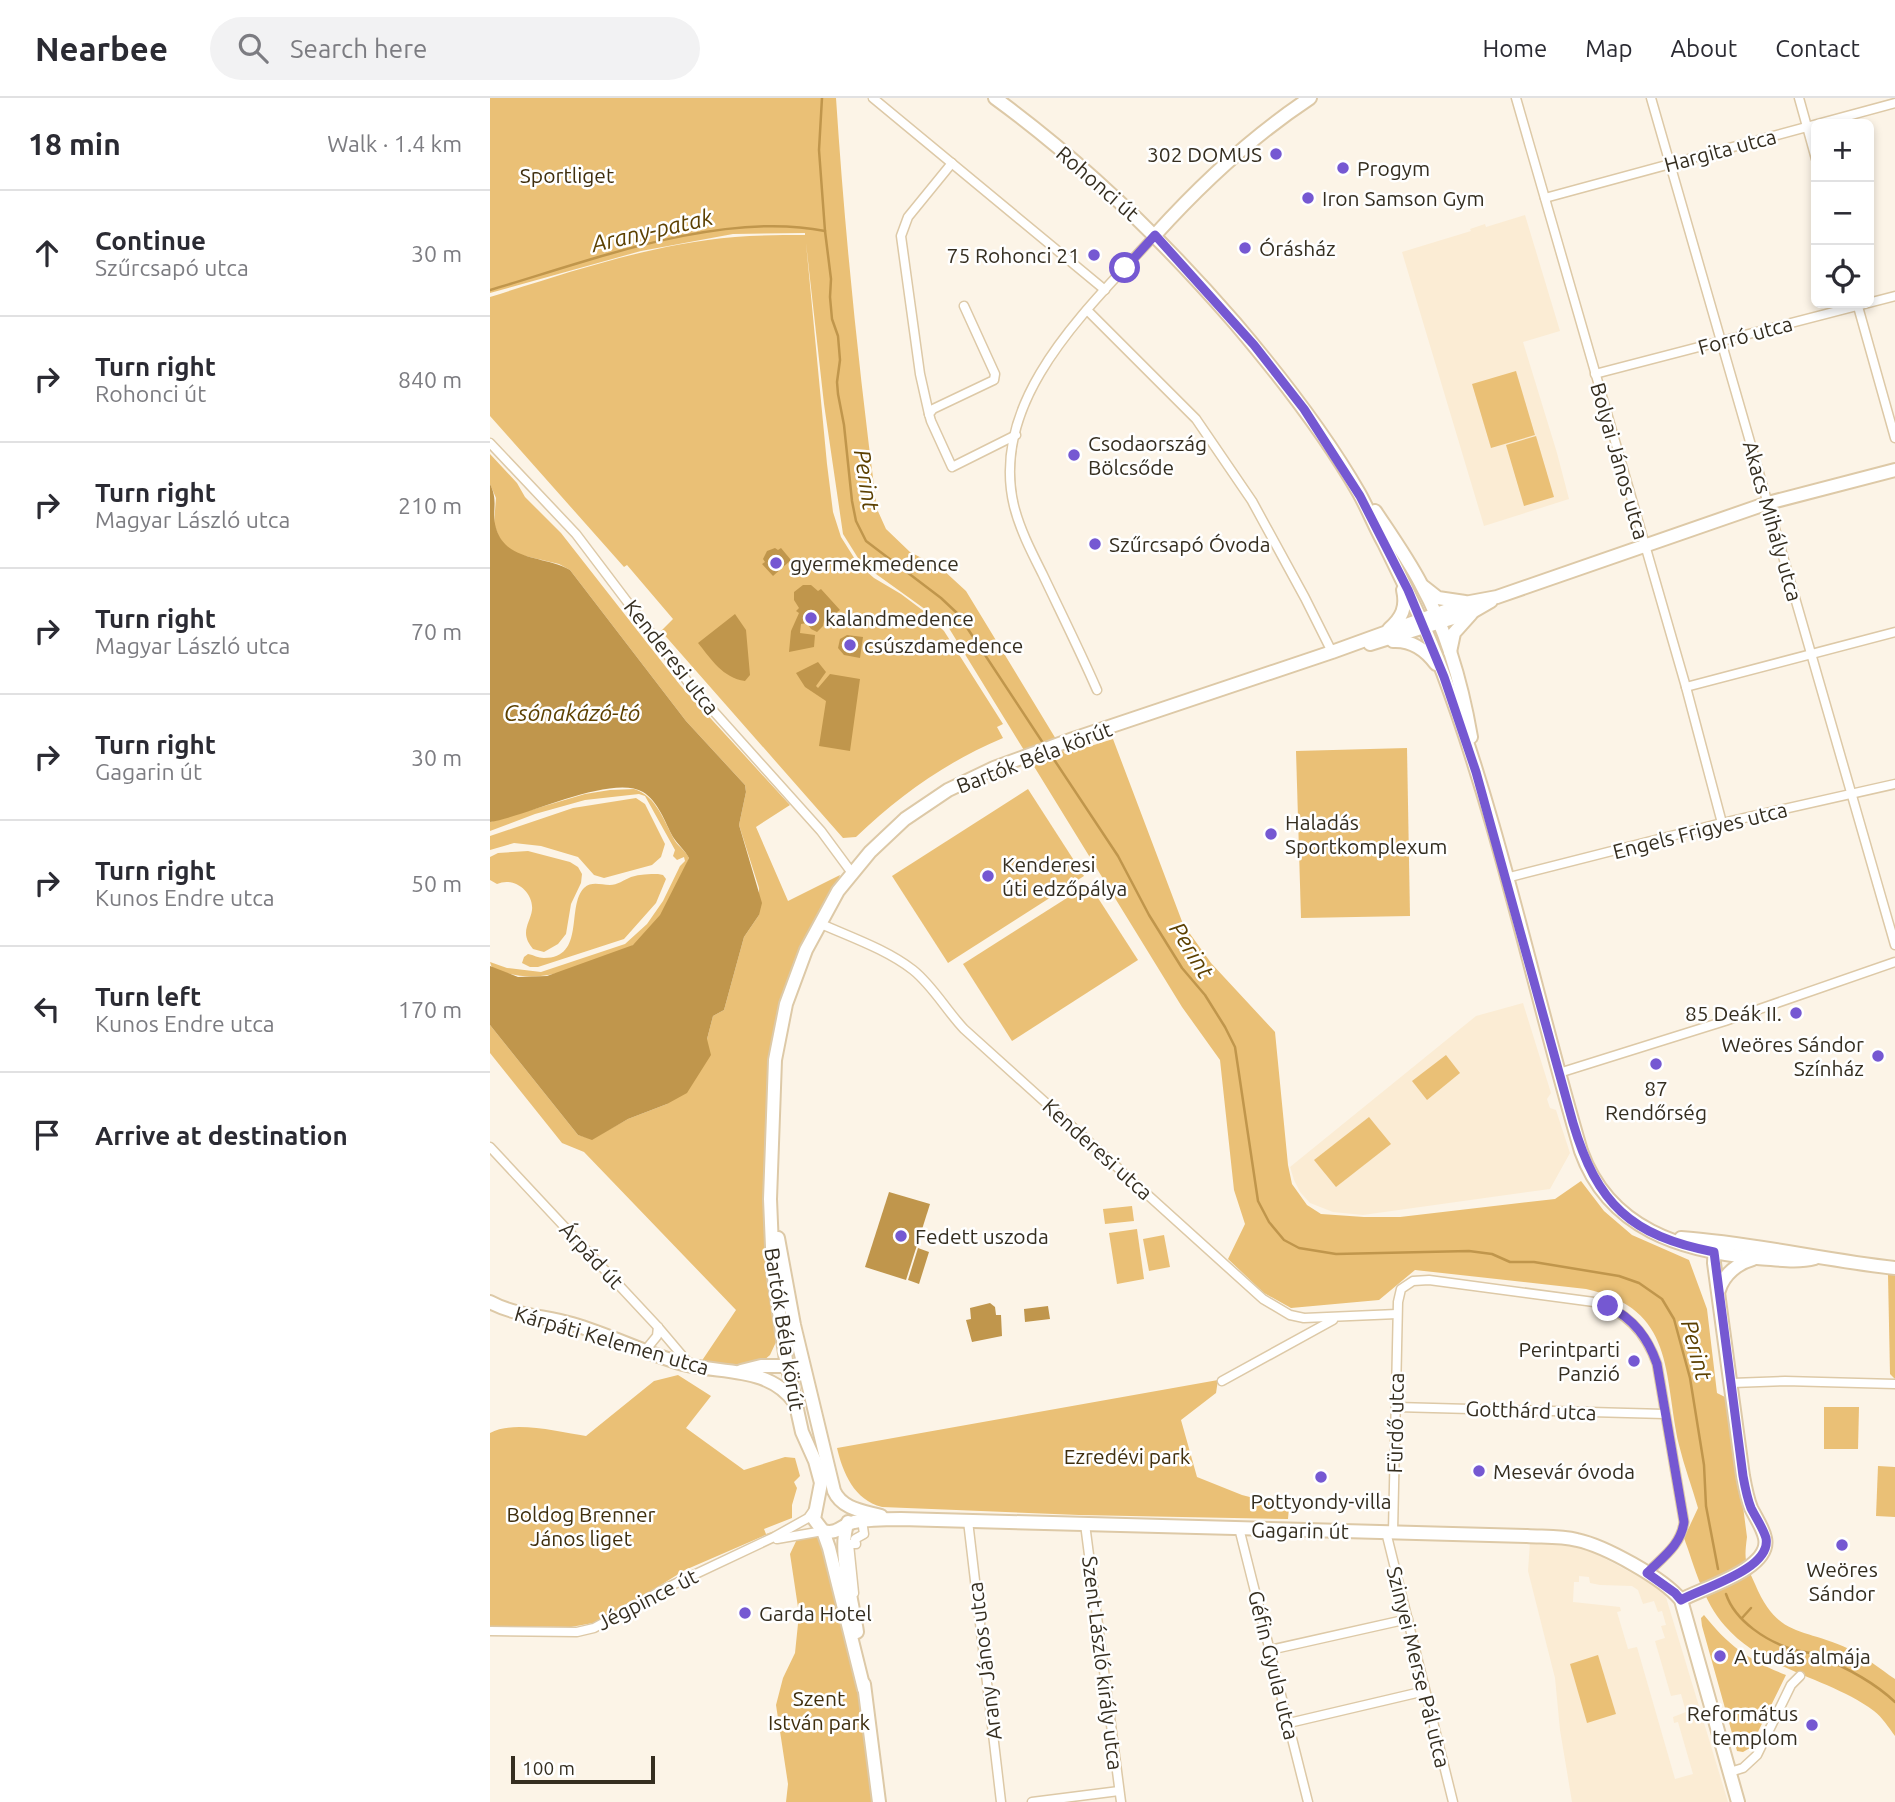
<!DOCTYPE html>
<html lang="en">
<head>
<meta charset="utf-8">
<style>
	:root { --surface:#fff; --page:#f2f2f3; --text:#2b2b33; --muted:#7c7c81; --line:#e1e1e2 }
	body { margin:0; font-family:Ubuntu,sans-serif; background:var(--page); color:var(--text) }
	.controls { position:absolute; right:21px; top:21px; display:grid; overflow:hidden; border-radius:10px; box-shadow:0 4px 10px #0003 }
	.controls button { width:63px; height:63px; display:grid; place-items:center; padding:0; border:0; border-bottom:2px solid var(--line); background:var(--surface); color:var(--text); font:35px sans-serif }
	.scale { position:absolute; left:21px; bottom:18px; width:144px; box-sizing:border-box; padding-left:7px; border:4px solid #352e20; border-top:0; font-size:19px; line-height:24px; white-space:nowrap; color:#352e20; -webkit-text-stroke:5px #fff; paint-order:stroke }
	.stop { position:absolute; width:21px; height:21px; margin:-16px; border:5px solid #7558d2; border-radius:50%; background:#fff }
	.stop.end { background:#7558d2; border-color:#fff; box-shadow:0 2px 7px #0008 }
	.list { margin:0; padding:0; list-style:none }
	h2 { display:flex; justify-content:space-between; align-items:center; height:91px; margin:0; padding:0 28px; font-size:30px }
	h2 small { font-size:23px; font-weight:400; color:var(--muted) }
	.list li { display:grid; grid-template-columns:46px 1fr auto; gap:21px; align-items:center; box-sizing:border-box; height:126px; padding:0 28px; border-top:2px solid var(--line) }
	.list b { display:block; font-size:26px; white-space:nowrap }
	.list p { margin:0; font-size:23px; white-space:nowrap; color:var(--muted) }
	.list em { font-size:23px; font-style:normal; color:var(--muted) }
	.icon { flex:none; width:38px; height:38px; fill:none; stroke:currentColor; stroke-width:2; stroke-linecap:round; stroke-linejoin:round }
	.map { position:relative; flex:none; width:1405px; height:1704px; overflow:hidden }
	header { display:flex; align-items:center; gap:42px; box-sizing:border-box; height:98px; padding:0 35px; background:var(--surface); border-bottom:2px solid var(--line) }
	header strong { font-size:33px }
	nav { display:flex; gap:38px; margin-inline-start:auto; font-size:24px }
	.search { width:490px; height:63px; background:var(--page); display:flex; align-items:center; gap:18px; box-sizing:border-box; padding:0 24px; border-radius:38px; color:var(--muted); font-size:26px }
	main { display:flex }
	aside { flex:1; background:var(--surface) }
	.map>svg:first-child { display:block }
	.built { fill:#fbecd4; fill-rule:evenodd }
	.green { fill:#eac076 }
	.water { fill:#c0964c }
	.lines { fill:none; stroke-linecap:round; stroke-linejoin:round }
	.stream { stroke:#c0964c; stroke-width:2.5 }
	.street-casing { stroke:#ddc9a7; stroke-width:11 }
	.secondary-casing { stroke:#ddc9a7; stroke-width:16 }
	.street { stroke:#fff; stroke-width:8 }
	.secondary { stroke:#fff; stroke-width:12 }
	.route { stroke:#7558d2; stroke-width:9 }
	.poi-dot { fill:#7558d2; stroke:#fff; stroke-width:2.5 }
	.labels { text-anchor:middle; dominant-baseline:central; stroke-width:5; stroke-linejoin:round; paint-order:stroke }
	.street-label { font-size:21px; fill:#352e20; stroke:#fff }
	.poi-label { font-size:21px; fill:#352e20; stroke:#fff; text-anchor:start }
	.park-label { font-size:21px; fill:#3f2e0d; stroke:#fff }
	.water-label { font-size:23px; font-style:italic; fill:#5c4000; stroke:#fff }
</style>
</head>
<body>
<header>
<strong>Nearbee</strong>
<div class="search"><svg class="icon" aria-label="search" viewBox="0 0 24 24"><circle cx="10" cy="10" r="6"/><path d="M15 15l6 6"/></svg>Search here</div>
<nav><a>Home</a><a>Map</a><a>About</a><a>Contact</a></nav>
</header>
<main>
<aside>
<h2>18 min<small>Walk · 1.4 km</small></h2>
<ul class="list">
<li><svg class="icon" aria-label="ahead" viewBox="0 0 24 24"><path d="M12 20V5M6 11l6-6 6 6"/></svg><div><b>Continue</b><p>Szűrcsapó utca</p></div><em>30 m</em></li>
<li><svg class="icon" aria-label="right" viewBox="0 0 24 24"><path d="M7 20v-9h11M14 6l5 5-5 5"/></svg><div><b>Turn right</b><p>Rohonci út</p></div><em>840 m</em></li>
<li><svg class="icon" aria-label="right" viewBox="0 0 24 24"><path d="M7 20v-9h11M14 6l5 5-5 5"/></svg><div><b>Turn right</b><p>Magyar László utca</p></div><em>210 m</em></li>
<li><svg class="icon" aria-label="right" viewBox="0 0 24 24"><path d="M7 20v-9h11M14 6l5 5-5 5"/></svg><div><b>Turn right</b><p>Magyar László utca</p></div><em>70 m</em></li>
<li><svg class="icon" aria-label="right" viewBox="0 0 24 24"><path d="M7 20v-9h11M14 6l5 5-5 5"/></svg><div><b>Turn right</b><p>Gagarin út</p></div><em>30 m</em></li>
<li><svg class="icon" aria-label="right" viewBox="0 0 24 24"><path d="M7 20v-9h11M14 6l5 5-5 5"/></svg><div><b>Turn right</b><p>Kunos Endre utca</p></div><em>50 m</em></li>
<li><svg class="icon" aria-label="left" viewBox="0 0 24 24"><path d="M17 20v-9H6M10 6l-5 5 5 5"/></svg><div><b>Turn left</b><p>Kunos Endre utca</p></div><em>170 m</em></li>
<li><svg class="icon" aria-label="arrive" viewBox="0 0 24 24"><path d="M6 21V4h12l-3 4 3 4H6"/></svg><div><b>Arrive at destination</b></div></li>
</ul>
</aside>
<div class="map">
<svg width="1405" height="1704" viewBox="0 0 1405 1704">
	<rect width="100%" height="100%" fill="#fcf4e7"/>
	<g class="built">
		<polygon points="1035,117 1070,233 1033,244 1067,355 1079,401 994,428 912,154 981,133 980,131 995,126 996,129"/>
		<polygon points="1033,905 1061,995 1057,1001 1060,1010 1066,1012 1080,1055 1060,1091 873,1117 843,1114 820,1105 810,1094 804,1082 800,1069 986,918"/>
		<path d="M1040,1444L1082,1446L1099,1452L1166,1488L1175,1496L1238,1704H1082L1070,1632L1065,1580L1038,1473ZM1089,1478L1099,1479L1100,1485L1110,1487L1142,1488L1148,1492L1153,1506L1164,1503L1168,1514L1172,1513L1176,1527L1171,1528L1175,1540L1165,1543L1181,1598L1191,1596L1196,1614L1183,1619L1184,1625L1188,1624L1203,1676L1185,1681L1147,1549L1138,1551L1127,1514L1131,1513L1130,1509L1083,1504L1084,1484H1089Z"/>
	</g>
	<g class="green">
		<path d="M0,0H346C355,138 369,274 387,411L396,431L420,454L451,470L476,493L575,656L623,641L693,826L721,865L785,934L798,1067L802,1086L817,1107L831,1116L874,1119H910L1065,1101L1091,1083L1114,1113L1142,1137L1199,1162L1217,1211L1227,1295L1239,1301L1257,1439C1254,1462 1255,1464 1265,1486C1288,1541 1313,1529 1359,1551C1375,1558 1390,1571 1405,1581V1638C1399,1630 1392,1619 1384,1613C1338,1579 1274,1573 1235,1528C1213,1503 1205,1470 1194,1440L1208,1410C1202,1389 1194,1368 1189,1347C1173,1275 1186,1211 1096,1191L925,1172L889,1202L801,1210L774,1195L738,1161L755,1126L744,1092L730,962L692,909L457,527L386,476L368,460L353,436L334,306L316,145L337,366L343,414L351,439L368,466L384,480L411,496L435,514L454,533L513,626L507,629L513,640C456,664 410,697 366,739L353,740L171,533L183,521L137,467L134,469L0,318V199C80,174 161,146 245,139C268,137 292,137 315,137V135L243,136L151,153L0,195Z"/>
		<polygon points="1026,273 1045,337 1001,350 982,286"/>
		<polygon points="1046,338 1064,399 1034,408 1016,347"/>
		<polygon points="0,356 27,385 35,399 71,435 190,587 300,707 266,729 298,803 350,777 348,784 310,852 278,988 275,1040 274,1105 286,1244 280,1257 273,1263 252,1268 211,1264 246,1212 94,1054 72,1045 0,955 0,927 88,1037 102,1041 138,1021 177,1006 217,941 223,918 234,912 254,839 269,817 269,790 249,727 256,694 255,687 196,623 80,472 69,466 31,457 18,452 9,439 4,426 6,400 0,386"/>
		<polygon points="917,650 920,818 811,820 806,653"/>
		<path d="M144,691C167,698 174,724 185,743C190,750 195,752 199,760C188,789 171,826 145,846C137,852 125,855 116,858C76,874 44,888 2,870L0,864L17,870L51,874L135,846L157,826L173,803L190,768L195,763L194,759L187,762L183,758L185,752L155,698L149,696L95,702L45,716L0,733V724L95,696L120,692Z"/>
		<polygon points="538,691 594,778 458,865 402,778"/>
		<polygon points="146,700 155,706 175,746 171,759 162,767 114,780 104,777 88,759 51,748 24,745 0,752 0,738 83,710"/>
		<path d="M38,753L80,764L88,769L92,776L91,785L81,806L76,836L68,846L54,854L43,851C39,846 36,841 36,835C36,827 41,820 42,812C44,794 24,778 7,786L0,782V759L8,755Z"/>
		<path d="M168,776L173,777L176,781L166,805L134,841L48,869H40L32,865L34,859L38,856C44,857 48,860 54,860C96,860 76,808 94,790C102,783 110,787 120,787C127,787 134,782 141,779C150,776 159,776 168,776Z"/>
		<polygon points="599,786 648,862 522,943 473,866"/>
		<polygon points="956,957 970,975 937,1002 922,983"/>
		<polygon points="879,1019 901,1046 846,1089 824,1062"/>
		<polygon points="642,1108 644,1123 615,1126 613,1111"/>
		<polygon points="647,1131 654,1181 627,1186 619,1135"/>
		<polygon points="674,1137 680,1169 659,1173 653,1141"/>
		<polygon points="1398,1177 1405,1177 1405,1281 1400,1276"/>
		<path d="M188,1277L221,1298L196,1330L254,1372L295,1359L305,1360L310,1378L304,1384L307,1390L302,1407V1420L274,1431L276,1436L287,1432L195,1472L119,1519L103,1525L81,1529L0,1528V1335C23,1322 69,1334 96,1338L164,1283Z"/>
		<path d="M728,1282L726,1295L691,1322L707,1379L752,1397L799,1409L798,1421L589,1417L392,1409C364,1402 353,1375 347,1350Z"/>
		<polygon points="1334,1309 1369,1309 1368,1351 1334,1351"/>
		<polygon points="1388,1368 1405,1369 1405,1419 1386,1418"/>
		<polygon points="326,1434 333,1449 369,1598 382,1704 296,1704 298,1686 286,1607 293,1580 305,1555 309,1516 300,1456 309,1437"/>
		<path d="M1214,1517C1239,1548 1258,1562 1296,1577L1260,1650L1253,1654L1247,1653L1212,1528L1211,1520Z"/>
		<polygon points="1108,1557 1126,1616 1097,1625 1080,1566"/>
	</g>
	<g class="water">
		<path d="M0,386C9,404 1,414 6,430C16,464 54,457 80,472L196,623L255,687L256,694L249,727L272,805L269,817L254,839L234,912L223,918L217,941L221,957L197,995L177,1006L138,1021L102,1042L88,1037L0,927V868L28,879L57,878L143,847L170,817L199,760C195,752 188,747 183,739C175,724 168,703 153,694C121,676 36,719 0,724Z"/>
		<polygon points="285,450 288,452 291,450 301,462 283,478 272,466 275,464 273,461 277,453"/>
		<polygon points="313,487 321,487 328,493 331,491 350,512 334,523 333,528 327,534 321,531 317,525 311,526 310,535 325,537 324,549 299,554 301,533 309,515 306,513 309,510 304,502 304,494"/>
		<path d="M245,516L256,532L260,577L255,583C233,580 221,561 208,545Z"/>
		<polygon points="357,537 373,539 370,560 354,557 348,550 350,541"/>
		<polygon points="328,564 336,574 326,588 328,590 340,576 370,581 360,653 329,648 336,603 315,589 306,575"/>
		<polygon points="399,1094 440,1106 416,1182 375,1169"/>
		<polygon points="428,1150 439,1154 429,1186 418,1182"/>
		<polygon points="500,1205 505,1209 506,1217 511,1217 512,1238 482,1244 476,1222 481,1221 480,1210"/>
		<polygon points="558,1208 560,1221 535,1224 534,1211"/>
	</g>
	<g class="lines">
		<g class="stream">
			<polyline points="332,0 329,52 335,133 341,181 340,199 342,221 348,238 350,262 347,284 348,296 354,327 362,403 366,423 376,443 451,500 468,516 555,648"/>
			<path d="M0,192C99,163 232,112 335,133"/>
			<polyline points="559,654 628,758 659,817 692,870 715,897 735,929 745,949 768,1103 779,1124 794,1142 809,1150 846,1156 979,1153 1002,1156 1020,1164 1044,1164 1129,1178 1149,1185 1172,1201 1184,1221 1200,1280 1214,1367 1216,1408 1228,1471"/>
			<path d="M1236,1496C1245,1523 1277,1544 1305,1552C1312,1554 1319,1554 1326,1557C1353,1568 1384,1584 1405,1604"/>
			<polyline points="1252,1520 1261,1510"/>
		</g>
		<g class="street-casing">
			<g id="street">
				<polyline points="383,0 615,192"/>
				<polyline points="1026,0 1196,589 1232,725"/>
				<polyline points="1161,0 1405,847"/>
				<polyline points="1309,0 1326,61"/>
				<polyline points="1055,100 1405,5"/>
				<polyline points="1367,205 1405,340"/>
				<polyline points="474,208 505,276 504,282 443,311 439,316 441,323 462,369 526,337"/>
				<polyline points="597,212 706,321 762,403 815,500 842,554"/>
				<polyline points="1105,276 1405,198"/>
				<polyline points="439,316 430,276 411,138 418,119 462,65"/>
				<polyline points="0,345 86,436 201,588 331,733 362,775"/>
				<polyline points="1196,589 1405,534"/>
				<path d="M607,592C590,553 571,515 553,477C542,455 530,432 524,408C498,300 600,209 665,137"/>
				<polyline points="1016,780 1232,725 1405,686"/>
				<path d="M329,825C360,839 396,851 423,872C443,888 456,912 474,931L773,1201L800,1217L814,1220L907,1216"/>
				<polyline points="1069,975 1235,923 1405,864"/>
				<polyline points="0,1049 168,1229 201,1268"/>
				<polyline points="154,1254 167,1238 168,1229"/>
				<polyline points="732,1283 843,1222"/>
				<polyline points="1242,1285 1295,1283 1405,1286"/>
				<polyline points="906,1309 1175,1316"/>
				<polyline points="478,1423 511,1704"/>
				<polyline points="595,1426 631,1704"/>
				<polyline points="749,1430 818,1704"/>
				<polyline points="896,1434 963,1704"/>
				<path d="M903,1434L908,1204L911,1191L923,1183L939,1182L1104,1204C1137,1213 1156,1235 1167,1266L1194,1424C1191,1447 1173,1459 1157,1475"/>
				<polyline points="287,1441 333,1433"/>
				<polyline points="364,1495 359,1446 366,1446 365,1441 374,1436 373,1429"/>
				<polyline points="0,1533 87,1534 104,1530 176,1490 284,1439 318,1420 323,1413"/>
				<polyline points="780,1552 918,1521"/>
				<polyline points="799,1625 935,1593"/>
				<polyline points="1240,1674 1253,1670 1267,1657 1301,1587 1310,1578"/>
				<polyline points="542,1704 629,1693"/>
			</g>
		</g>
		<g class="secondary-casing">
			<g id="secondary">
				<path d="M505,0C594,65 673,142 745,225C790,278 834,334 869,395C878,411 885,429 894,445C915,488 936,530 953,575C1011,730 1044,894 1091,1053C1119,1131 1191,1153 1267,1160C1286,1161 1306,1165 1325,1160"/>
				<path d="M665,137C712,85 761,39 820,0"/>
				<path d="M885,413C901,437 918,461 931,486C957,533 972,587 981,639"/>
				<polyline points="934,489 948,500 975,504"/>
				<path d="M899,531C912,520 917,509 913,492"/>
				<path d="M903,543C921,542 935,551 946,566"/>
				<polyline points="880,546 982,514 1001,503"/>
				<polyline points="960,554 964,535 981,516"/>
				<path d="M288,1140L304,1227L344,1393C352,1411 373,1413 391,1418"/>
				<path d="M1191,1140C1263,1145 1333,1162 1405,1170"/>
				<path d="M1229,1192C1234,1176 1248,1165 1263,1161"/>
				<path d="M0,1204C26,1218 54,1218 82,1226C120,1237 155,1255 193,1266C232,1276 279,1268 305,1305"/>
				<polyline points="251,1273 271,1268 306,1268"/>
				<path d="M358,1424C347,1450 363,1506 367,1534"/>
				<path d="M333,1433C348,1437 351,1427 364,1424C379,1421 395,1421 411,1421L1037,1438C1054,1439 1071,1438 1087,1442C1115,1448 1173,1480 1191,1502L1248,1704"/>
				<path d="M1191,1502C1212,1490 1282,1471 1275,1440C1273,1430 1266,1420 1261,1410C1257,1400 1255,1389 1253,1378L1224,1165L1225,1144"/>
				<polyline points="374,1586 389,1704"/>
				<polyline points="374,1591 339,1450 333,1433 324,1421 331,1385 325,1363 312,1334 296,1262 283,1173 280,1101 285,962 296,906 316,852 348,793 380,754 415,721 458,692 504,670 583,641 842,554 980,504 1007,499 1278,405 1405,372"/>
			</g>
		</g>
		<use href="#street" class="street"/>
		<use href="#secondary" class="secondary"/>
	</g>
	<g class="lines">
		<path class="route" d="M635,170L665,137L764,247L814,311L870,398L918,492L954,579L986,674L1083,1025C1107,1106 1141,1138 1224,1154L1253,1378C1255,1389 1257,1400 1261,1410C1266,1420 1273,1430 1276,1440C1282,1471 1212,1490 1191,1502L1185,1495L1157,1475C1173,1459 1191,1447 1194,1424L1167,1266C1158,1240 1144,1221 1118,1208"/>
	</g>
	<g class="poi-dot">
		<circle cx="786" cy="56" r="7"/>
		<circle cx="853" cy="70" r="7"/>
		<circle cx="818" cy="100" r="7"/>
		<circle cx="755" cy="150" r="7"/>
		<circle cx="604" cy="157" r="7"/>
		<circle cx="584" cy="357" r="7"/>
		<circle cx="605" cy="446" r="7"/>
		<circle cx="286" cy="465" r="7"/>
		<circle cx="321" cy="520" r="7"/>
		<circle cx="360" cy="547" r="7"/>
		<circle cx="781" cy="736" r="7"/>
		<circle cx="498" cy="778" r="7"/>
		<circle cx="1306" cy="915" r="7"/>
		<circle cx="1388" cy="958" r="7"/>
		<circle cx="1166" cy="966" r="7"/>
		<circle cx="411" cy="1138" r="7"/>
		<circle cx="1144" cy="1263" r="7"/>
		<circle cx="989" cy="1373" r="7"/>
		<circle cx="831" cy="1379" r="7"/>
		<circle cx="1352" cy="1447" r="7"/>
		<circle cx="255" cy="1515" r="7"/>
		<circle cx="1230" cy="1558" r="7"/>
		<circle cx="1322" cy="1627" r="7"/>
	</g>
	<g class="labels">
		<g class="street-label">
			<text transform="translate(1230 52) rotate(-15)">Hargita utca</text>
			<text transform="translate(608 85) rotate(41)">Rohonci út</text>
			<text transform="translate(1255 237) rotate(-15)">Forró utca</text>
			<text transform="translate(1130 363) rotate(74)">Bolyai János utca</text>
			<text transform="translate(1283 423) rotate(74)">Akacs Mihály utca</text>
			<text transform="translate(182 559) rotate(52)">Kenderesi utca</text>
			<text transform="translate(544 659) rotate(-21)">Bartók Béla körút</text>
			<text transform="translate(1210 732) rotate(-14)">Engels Frigyes utca</text>
			<text transform="translate(608 1051) rotate(42)">Kenderesi utca</text>
			<text transform="translate(102 1157) rotate(47)">Árpád út</text>
			<text transform="translate(295 1231) rotate(81)">Bartók Béla körút</text>
			<text transform="translate(122 1242) rotate(16)">Kárpáti Kelemen utca</text>
			<text transform="translate(1041 1312) rotate(2)">Gotthárd utca</text>
			<text transform="translate(905 1325) rotate(-89)">Fürdő utca</text>
			<text transform="translate(810 1432) rotate(1)">Gagarin út</text>
			<text transform="translate(157 1501) rotate(-27)">Jégpince út</text>
			<text transform="translate(494 1563) rotate(-97)">Arany János utca</text>
			<text transform="translate(613 1565) rotate(83)">Szent László király utca</text>
			<text transform="translate(784 1567) rotate(76)">Géfin Gyula utca</text>
			<text transform="translate(929 1569) rotate(76)">Szinyei Merse Pál utca</text>
		</g>
		<g class="poi-label">
			<text x="772" y="56" text-anchor="end">302 DOMUS</text>
			<text x="867" y="70">Progym</text>
			<text x="832" y="100">Iron Samson Gym</text>
			<text x="769" y="150">Órásház</text>
			<text x="590" y="157" text-anchor="end">75 Rohonci 21</text>
			<text x="598" y="345">Csodaország<tspan x="598" dy="24">Bölcsőde</tspan></text>
			<text x="619" y="446">Szűrcsapó Óvoda</text>
			<text x="300" y="465">gyermekmedence</text>
			<text x="335" y="520">kalandmedence</text>
			<text x="374" y="547">csúszdamedence</text>
			<text x="795" y="724">Haladás<tspan x="795" dy="24">Sportkomplexum</tspan></text>
			<text x="512" y="766">Kenderesi<tspan x="512" dy="24">úti edzőpálya</tspan></text>
			<text x="1292" y="915" text-anchor="end">85 Deák II.</text>
			<text x="1374" y="946" text-anchor="end">Weöres Sándor<tspan x="1374" dy="24">Színház</tspan></text>
			<text x="1166" y="990" text-anchor="middle">87<tspan x="1166" dy="24">Rendőrség</tspan></text>
			<text x="425" y="1138">Fedett uszoda</text>
			<text x="1130" y="1251" text-anchor="end">Perintparti<tspan x="1130" dy="24">Panzió</tspan></text>
			<text x="1003" y="1373">Mesevár óvoda</text>
			<text x="831" y="1403" text-anchor="middle">Pottyondy-villa</text>
			<text x="1352" y="1471" text-anchor="middle">Weöres<tspan x="1352" dy="24">Sándor</tspan></text>
			<text x="269" y="1515">Garda Hotel</text>
			<text x="1244" y="1558">A tudás almája</text>
			<text x="1308" y="1615" text-anchor="end">Református<tspan x="1308" dy="24">templom</tspan></text>
		</g>
		<g class="park-label">
			<text x="77" y="77">Sportliget</text>
			<text x="637" y="1358">Ezredévi park</text>
			<text x="91" y="1416">Boldog Brenner<tspan x="91" dy="24">János liget</tspan></text>
			<text x="329" y="1600">Szent<tspan x="329" dy="24">István park</tspan></text>
		</g>
		<g class="water-label">
			<text transform="translate(162 132) rotate(-13)">Arany-patak</text>
			<text transform="translate(377 382) rotate(81)">Perint</text>
			<text x="82" y="614">Csónakázó-tó</text>
			<text transform="translate(702 852) rotate(58)">Perint</text>
			<text transform="translate(1207 1252) rotate(75)">Perint</text>
		</g>
	</g>
</svg>
<div class="controls">
<button>+</button>
<button>−</button>
<button><svg class="icon" aria-label="locate" viewBox="0 0 24 24"><circle cx="12" cy="12" r="6"/><path d="M12 2v4M12 18v4M2 12h4M18 12h4"/></svg></button>
</div>
<div class="scale">100 m</div>
<div class="stop" style="left:635px;top:170px"></div>
<div class="stop end" style="left:1118px;top:1208px"></div>
</div>
</main>
</body>
</html>
